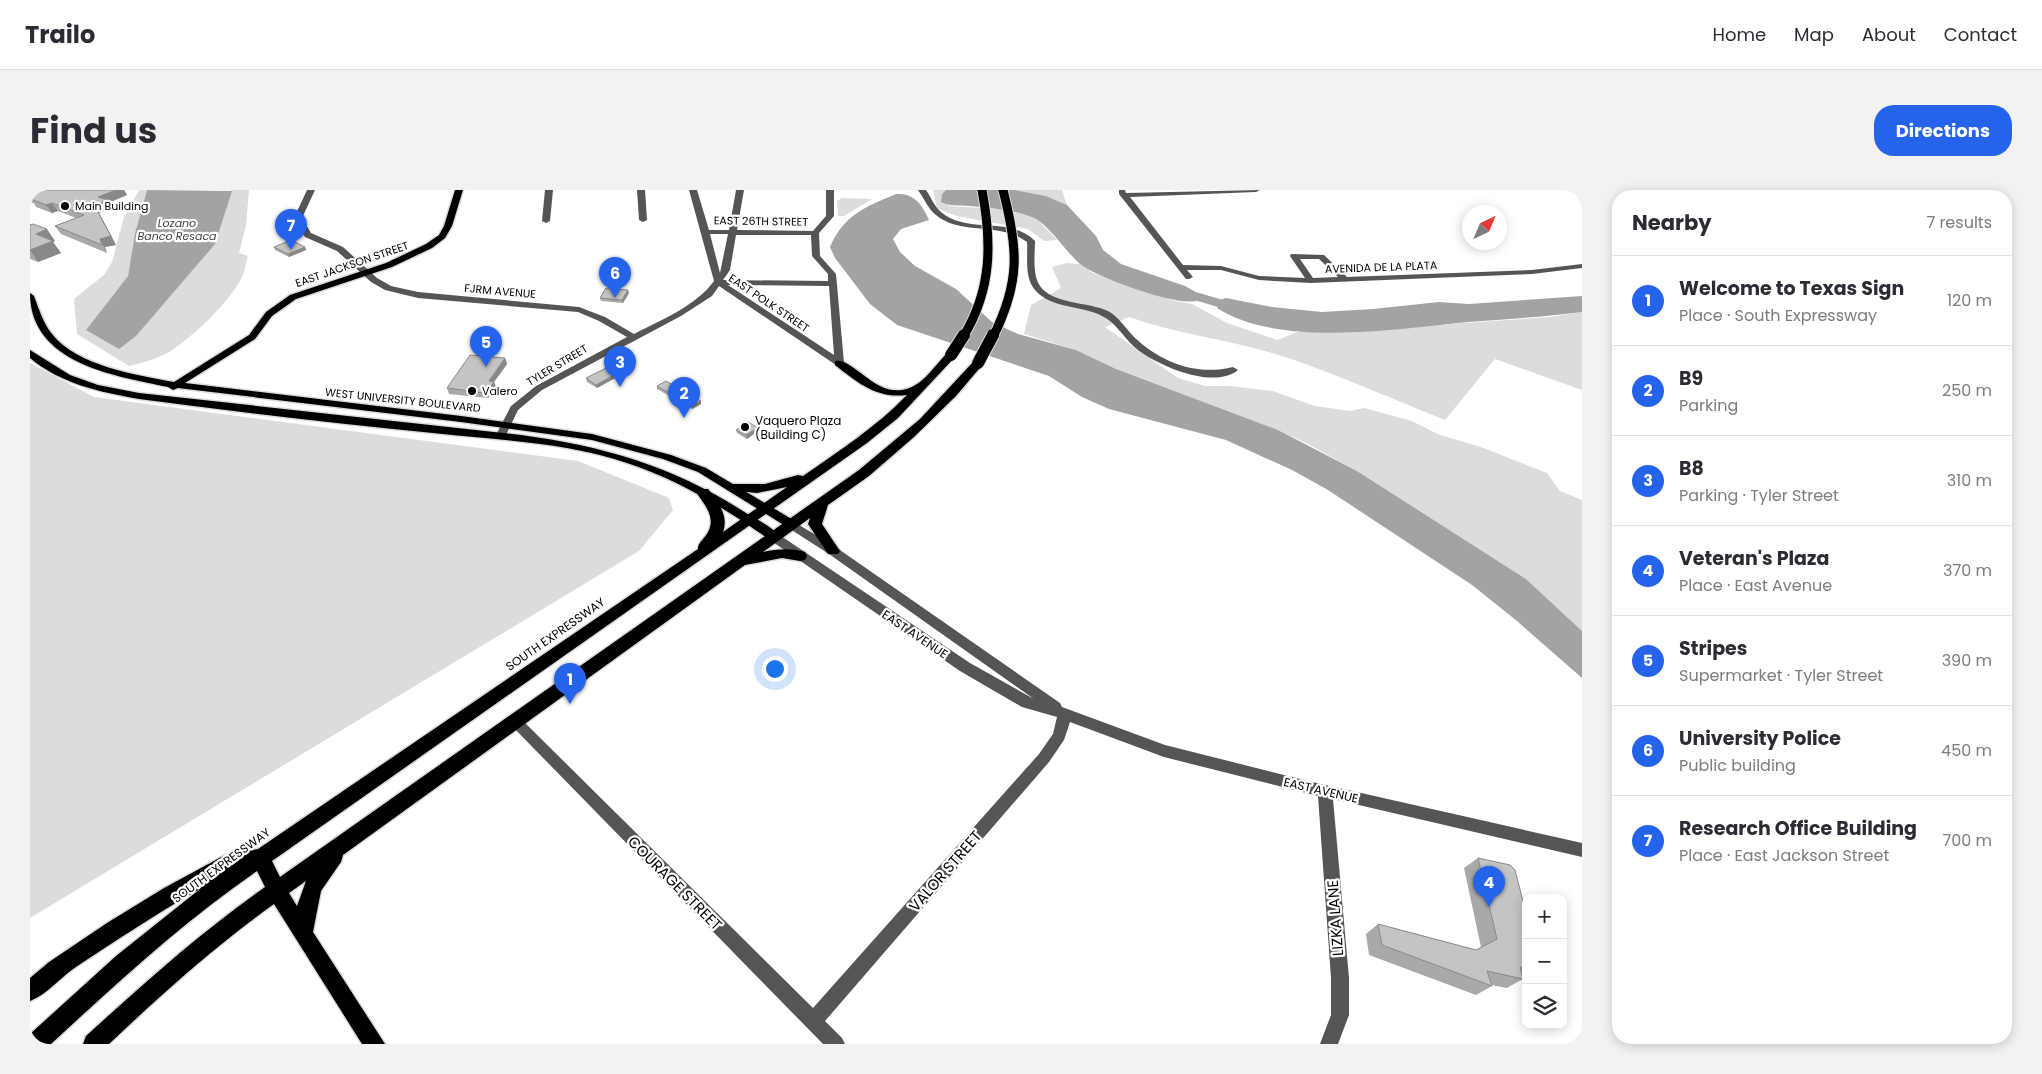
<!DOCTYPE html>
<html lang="en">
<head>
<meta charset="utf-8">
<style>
	:root { --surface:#fff; --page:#f2f2f3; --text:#2b2b33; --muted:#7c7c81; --line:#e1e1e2; --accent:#2563eb }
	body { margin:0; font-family:Poppins,sans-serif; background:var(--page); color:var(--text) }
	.controls { position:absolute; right:15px; bottom:15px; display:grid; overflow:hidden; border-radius:10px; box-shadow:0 2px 12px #0003 }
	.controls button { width:45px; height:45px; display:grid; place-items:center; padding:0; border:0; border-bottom:1px solid var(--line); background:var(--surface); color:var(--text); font:25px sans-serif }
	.compass { position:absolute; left:1432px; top:15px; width:45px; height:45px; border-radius:50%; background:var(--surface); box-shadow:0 2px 12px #0003; rotate:44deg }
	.you { position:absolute; left:744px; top:478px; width:18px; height:18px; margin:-12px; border:4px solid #fff; border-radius:50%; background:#1a73e8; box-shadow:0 0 0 8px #1a73e833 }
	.badge { display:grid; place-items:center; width:32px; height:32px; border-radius:50%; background:var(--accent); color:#fff; font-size:16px; font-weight:700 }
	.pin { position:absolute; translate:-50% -41px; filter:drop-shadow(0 1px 2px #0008) }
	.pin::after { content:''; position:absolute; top:26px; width:18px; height:15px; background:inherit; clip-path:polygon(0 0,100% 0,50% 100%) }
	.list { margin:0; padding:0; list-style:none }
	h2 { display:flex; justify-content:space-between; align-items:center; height:65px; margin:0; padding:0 20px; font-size:21px }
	h2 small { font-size:16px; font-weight:400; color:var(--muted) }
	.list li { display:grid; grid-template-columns:32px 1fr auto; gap:15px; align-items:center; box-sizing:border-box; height:90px; padding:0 20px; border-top:1px solid var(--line) }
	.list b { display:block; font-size:19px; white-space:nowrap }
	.list p { margin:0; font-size:16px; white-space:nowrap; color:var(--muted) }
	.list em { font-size:16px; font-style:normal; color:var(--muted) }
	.icon { flex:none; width:28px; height:28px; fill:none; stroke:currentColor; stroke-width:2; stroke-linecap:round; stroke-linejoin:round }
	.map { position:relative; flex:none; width:1552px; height:854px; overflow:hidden; border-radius:20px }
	header { display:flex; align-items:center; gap:30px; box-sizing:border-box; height:70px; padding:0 25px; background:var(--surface); border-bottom:1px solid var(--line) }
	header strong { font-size:24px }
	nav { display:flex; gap:28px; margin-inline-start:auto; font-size:18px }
	.intro { display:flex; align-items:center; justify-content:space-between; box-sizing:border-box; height:120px; padding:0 30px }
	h1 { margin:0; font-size:35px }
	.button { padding:12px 22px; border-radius:20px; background:var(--accent); color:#fff; font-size:18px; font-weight:700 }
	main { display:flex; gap:30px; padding:0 30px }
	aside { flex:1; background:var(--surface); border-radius:20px; box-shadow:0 2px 12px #0003 }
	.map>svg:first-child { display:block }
	.green { fill:#dcdcdc }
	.water { fill:#a3a3a3 }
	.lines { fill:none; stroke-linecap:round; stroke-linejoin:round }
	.river { fill:#a3a3a3; fill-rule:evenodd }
	.major-casing { stroke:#dbdbdb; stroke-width:3 }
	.highway-casing { stroke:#dbdbdb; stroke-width:3 }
	.minor { fill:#555; fill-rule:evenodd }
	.major { fill:#000; fill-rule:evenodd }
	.highway { fill:#000; fill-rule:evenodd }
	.highway-bridge-far1-casing { stroke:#dbdbdb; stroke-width:11; stroke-linecap:butt }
	.highway-bridge-casing { stroke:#dbdbdb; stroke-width:14; stroke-linecap:butt }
	.highway-bridge-far1 { stroke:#000; stroke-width:9 }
	.highway-bridge { stroke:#000; stroke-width:12 }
	.wall { fill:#a9a9a9 }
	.shaded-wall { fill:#898989 }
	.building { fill:#c4c4c4; stroke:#898989 }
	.poi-dot { fill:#000; stroke:#fff; stroke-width:2 }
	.labels { text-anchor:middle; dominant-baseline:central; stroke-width:4.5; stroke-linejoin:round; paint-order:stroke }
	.far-poi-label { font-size:11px; fill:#000; stroke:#fff; text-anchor:start }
	.far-street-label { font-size:11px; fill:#000; stroke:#fff }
	.far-water-label { font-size:11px; font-style:italic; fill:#444; stroke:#fff }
	.poi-label { font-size:12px; fill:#000; stroke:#fff; text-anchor:start }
	.street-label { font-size:12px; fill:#000; stroke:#fff }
	.near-street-label { font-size:15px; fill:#000; stroke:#fff }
</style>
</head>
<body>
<header>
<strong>Trailo</strong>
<nav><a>Home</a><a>Map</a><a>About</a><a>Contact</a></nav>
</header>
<div class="intro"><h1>Find us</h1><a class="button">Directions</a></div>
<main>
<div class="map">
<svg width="1552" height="854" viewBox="0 0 1552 854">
	<rect width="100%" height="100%" fill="#fff"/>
	<g class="green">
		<path d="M109,0H117L105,43L98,86L56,140L201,0H219L216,36L209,63L218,66C216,72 215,79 213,85C201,111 163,147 139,162C126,169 113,173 99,176L47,144L44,109L74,85L82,72L94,27Z"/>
		<polygon points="903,0 916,0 912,4 919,16 968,19 996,25 1007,29 1027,50 1014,51 998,39 927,26 907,18"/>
		<polygon points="985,0 1032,0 1037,15 1016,6"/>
		<polygon points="812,8 842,9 814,26 808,26 807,11"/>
		<path d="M1037,73L1050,74L1063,83L1145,111L1162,114L1197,133L1247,150L1270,141L1304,142L1520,127L1552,122V200L1465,169L1415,230C1362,209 1309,185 1255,167C1203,150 1150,145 1099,127L1075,137L1148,188L1175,196H1200L1243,201L1285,216L1320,221L1334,218L1382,231L1410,245L1451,257L1517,283L1530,301L1552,310V441L1496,389L1327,281L1278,254L1248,240L1086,179L1046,160L994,144L1001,115L1031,98L1022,77Z"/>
		<polygon points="0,173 64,207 548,271 639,308 643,320 609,361 0,728"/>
	</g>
	<g class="water">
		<polygon points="117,0 202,1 185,54 106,146 89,159 56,140 98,86 105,43"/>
		<path d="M916,0H985L1016,6L1037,15L1066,46L1073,60L1091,74L1155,96L1164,101L1169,110C1152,119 1066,87 1050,74C1037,63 1018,34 1004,28C984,20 962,18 940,16C929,15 921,17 911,12L912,4Z"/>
		<path d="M866,4C884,3 892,14 899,30L871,39L863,49L870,62L885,76L926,99L962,132L988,144L1046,160L1086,179L1248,240L1327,281L1496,389L1552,441V488L1487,431L1442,395L1298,300L1262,280L1196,250L1079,219L1052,207L1019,186L867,135L840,114L805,68L800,57C814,25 835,17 866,4Z"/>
		<path d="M1552,106V122C1514,127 1476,129 1438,132C1368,139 1248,158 1187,118L1190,110L1196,108L1242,117L1292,122L1343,119L1409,112L1439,114Z"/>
	</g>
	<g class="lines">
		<polygon class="river" points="1142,95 1217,117 1219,120 1212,124 1137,102 1135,99"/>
		<g class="major-casing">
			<g id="major">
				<path d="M425,0H433L422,36L415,48L402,58L362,77L266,109L242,126L225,149L155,193L431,226L562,244L641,265L676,278L765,331L767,334L765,337H757L668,282L633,269L562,250L431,232L148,198L143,200L138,197C86,186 0,174 0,103L4,106C9,119 13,133 22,144C47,176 107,185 144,192L219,145L236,122L260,105L356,73L396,54L409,45L414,36Z"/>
				<path d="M0,160L40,185L68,195L109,203L491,245C574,256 645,277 716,323C726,329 743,337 750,347L744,351L740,350C696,319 649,290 597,273C535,252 468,250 403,243C305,233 207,222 109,209C70,202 31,194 0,168Z"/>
			</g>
		</g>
		<g class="highway-casing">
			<path id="highway" d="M921,162L925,163V167L868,228L837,253L242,671L250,687L829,280L890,229L944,171H952L954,173L926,206L884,247L839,286L798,315L792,334L810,361L808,364H798L778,334L780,328L733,362C748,359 760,358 775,362L777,366L775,370L770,371L752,368L715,375L313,665L311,672L291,701L283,742L355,854H332L244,714C185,756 132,804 79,854H53L56,846C114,793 171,742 235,697L227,681C153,732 87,793 21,854H0V844L86,766L170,699C126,724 85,751 43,779C29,789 16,805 0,811V788L19,772L77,733L134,698L195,665L228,659L668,359C668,354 670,353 673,349C689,331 677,318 666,302L668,299H678C688,312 699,325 693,342L757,297L727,303L697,300L695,297L697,294H735L768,285L773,286C809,261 846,237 877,205C847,209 828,193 805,175V171C825,166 850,218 887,194C898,187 908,172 917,163ZM276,691L267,716L259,703Z"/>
		</g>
		<g class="minor">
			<path d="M277,0H285L272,28L281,43L313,57L347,88L361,96L388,102L549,117L575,127L604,144C631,130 666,116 684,91L659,0H667L679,40H699L706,0H714L707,40L783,41L796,26V0H804V26L789,43L790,66L806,84L814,173L812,175H806L689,96L682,106L651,126L512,200L488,220L474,249H466L465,247L481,216L506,196L597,147L569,131L548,122L388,108L355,100L341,92L307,61L275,47L264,28ZM680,44H698L690,83ZM706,45H781L782,66L798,84V91L693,90L700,80ZM698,95L799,96L804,165Z"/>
			<polygon points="515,0 523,0 520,31 516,33 512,31"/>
			<polygon points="607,0 615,0 617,30 613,32 609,30"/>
			<path d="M888,0H896C901,7 904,16 911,22C938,45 979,25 1005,51C1005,65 1002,84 1010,96C1022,114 1059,112 1078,121C1089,127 1096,139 1105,148C1132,173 1167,186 1203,177L1208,180C1184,200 1129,176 1108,160C1095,150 1087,133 1072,126C1052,115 1021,119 1005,100C994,87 998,67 997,52C968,31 931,46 906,25C898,19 894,8 888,0Z"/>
			<path d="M1089,0H1095L1096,3L1230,0L1226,2L1100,7L1153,75L1191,76L1229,86L1275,88L1260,66L1261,64L1294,65L1317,87L1502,80L1552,74V78L1502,84L1281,93L1229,90L1191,80H1157L1163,87L1159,89H1156L1089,4ZM1270,69H1289L1308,87L1283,88Z"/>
			<polygon points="761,330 807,358 1030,513 1032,517 1135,555 1278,591 1552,653 1552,667 1303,609 1319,788 1319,825 1308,854 1290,854 1301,825 1301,788 1288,606 1134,567 1040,532 1034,550 1019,572 795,831 812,848 815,854 793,854 477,531 479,527 484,525 489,527 783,818 1009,564 1023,544 1027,527 992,517 930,481 740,350 738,347 740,344 748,344 940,473 1004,509 799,364 757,337 755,334"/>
		</g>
		<use href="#major" class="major"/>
		<use href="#highway" class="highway"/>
		<g class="highway-bridge-far1-casing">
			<g id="highway-bridge-far1">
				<path d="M933,147C962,100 962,53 952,0"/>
				<path d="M963,147C991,91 988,58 973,0"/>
			</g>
		</g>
		<g class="highway-bridge-casing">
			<g id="highway-bridge">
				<polyline points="921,165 934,145"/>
				<polyline points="948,173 963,145"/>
			</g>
		</g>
		<use href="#highway-bridge-far1" class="highway-bridge-far1"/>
		<use href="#highway-bridge" class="highway-bridge"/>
	</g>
	<g class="wall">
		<polygon points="0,0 94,0 97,5 78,13 82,18 69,23 86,55 75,57 77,63 31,44 25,36 46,28 28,21 22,23 6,17 4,13 0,12"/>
		<polygon points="0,35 25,51 23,52 31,63 8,72 0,69"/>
		<polygon points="244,57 275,57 276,60 259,67 245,60"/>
		<polygon points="599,103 593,113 571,111 570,108"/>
		<polygon points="475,168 477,174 464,192 466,197 458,208 419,204 417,198"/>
		<polygon points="602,179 567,198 557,192 556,188"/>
		<polygon points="627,196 671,214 662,219 627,199"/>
		<polygon points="706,240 728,241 717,249 707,243"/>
		<polygon points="1448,668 1496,778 1496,790 1494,791 1491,790 1477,798 1461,795 1462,796 1446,805 1339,765 1336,744 1348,734 1446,760 1451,757 1434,678"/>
	</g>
	<g class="shaded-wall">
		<polygon points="86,0 94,0 97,5 78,13 82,18 69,23 86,55 75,57 77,63 70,49 64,15 68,7"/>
		<polygon points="22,13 28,21 22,23 16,15"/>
		<polygon points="17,39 25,51 23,52 31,63 8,72 0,60 6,44"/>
		<polygon points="275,57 276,60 259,67 258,64"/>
		<polygon points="598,100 599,103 593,113 592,110"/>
		<polygon points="475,168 477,174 464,192 466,197 458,208 456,203 459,191"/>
		<polygon points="602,175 602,179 567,198 566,195"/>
		<polygon points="671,211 671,214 662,219 662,216"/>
		<polygon points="728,238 728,241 717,249 716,245"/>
	</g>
	<g class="building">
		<polygon points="0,0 86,0 68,7 77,10 64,15 81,46 70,49 72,55 25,36 54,25 22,13 16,15 1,9 4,7 0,6"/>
		<polygon points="3,34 17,39 6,44 23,51 0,60 0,35"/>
		<polygon points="261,50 275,57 258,64 244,57"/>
		<polygon points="576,98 598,100 592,110 570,108"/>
		<polygon points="440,165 475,168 459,191 464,192 456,203 417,198"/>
		<polygon points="592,170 602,175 566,195 556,188"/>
		<polygon points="636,191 671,211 662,216 627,196"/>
		<polygon points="718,232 728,238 716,245 706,240"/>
		<polygon points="1448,668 1480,675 1485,680 1496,723 1496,778 1490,777 1493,789 1457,781 1462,796 1352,755 1348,734 1446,760 1467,749"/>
	</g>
	<g class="poi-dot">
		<circle cx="35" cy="16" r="5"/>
		<circle cx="442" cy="201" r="5"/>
		<circle cx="715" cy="237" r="5"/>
	</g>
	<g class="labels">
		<g class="far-poi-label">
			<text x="45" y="16">Main Building</text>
			<text x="452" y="201">Valero</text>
		</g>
		<g class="far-street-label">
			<text transform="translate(731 31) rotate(1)">EAST 26TH STREET</text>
			<text transform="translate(322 74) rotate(-19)">EAST JACKSON STREET</text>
			<text transform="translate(1351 77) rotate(-2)">AVENIDA DE LA PLATA</text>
			<text transform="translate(470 101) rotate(5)">FJRM AVENUE</text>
			<text transform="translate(739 113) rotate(34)">EAST POLK STREET</text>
			<text transform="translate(527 175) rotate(-31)">TYLER STREET</text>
			<text transform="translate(373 210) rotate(6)">WEST UNIVERSITY BOULEVARD</text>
		</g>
		<g class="far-water-label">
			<text x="147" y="33">Lozano<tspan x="147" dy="13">Banco Resaca</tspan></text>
		</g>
		<g class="poi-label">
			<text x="725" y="230">Vaquero Plaza<tspan x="725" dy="14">(Building C)</tspan></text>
		</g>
		<g class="street-label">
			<text transform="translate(525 444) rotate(-35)">SOUTH EXPRESSWAY</text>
			<text transform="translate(885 444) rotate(34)">EAST AVENUE</text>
			<text transform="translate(1291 600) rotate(13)">EAST AVENUE</text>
			<text transform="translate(191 675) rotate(-36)">SOUTH EXPRESSWAY</text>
		</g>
		<g class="near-street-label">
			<text transform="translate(915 681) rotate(-49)">VALOR STREET</text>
			<text transform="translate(645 693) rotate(45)">COURAGE STREET</text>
			<text transform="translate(1305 728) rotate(-94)">LIZKA LANE</text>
		</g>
	</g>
</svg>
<div class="controls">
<button>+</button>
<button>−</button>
<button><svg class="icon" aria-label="layers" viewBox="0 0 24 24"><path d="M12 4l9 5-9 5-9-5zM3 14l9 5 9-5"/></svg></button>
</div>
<svg class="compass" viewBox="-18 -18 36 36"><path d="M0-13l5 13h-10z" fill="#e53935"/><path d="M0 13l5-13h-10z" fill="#7c7c81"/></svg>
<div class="you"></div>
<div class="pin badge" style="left:540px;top:514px">1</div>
<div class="pin badge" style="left:654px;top:228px">2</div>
<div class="pin badge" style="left:590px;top:197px">3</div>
<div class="pin badge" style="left:1459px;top:717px">4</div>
<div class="pin badge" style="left:456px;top:177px">5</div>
<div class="pin badge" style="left:585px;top:108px">6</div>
<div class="pin badge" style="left:261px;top:60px">7</div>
</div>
<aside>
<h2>Nearby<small>7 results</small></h2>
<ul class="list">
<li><span class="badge">1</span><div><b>Welcome to Texas Sign</b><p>Place · South Expressway</p></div><em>120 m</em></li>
<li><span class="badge">2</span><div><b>B9</b><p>Parking</p></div><em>250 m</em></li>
<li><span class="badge">3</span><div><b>B8</b><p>Parking · Tyler Street</p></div><em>310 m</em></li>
<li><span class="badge">4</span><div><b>Veteran's Plaza</b><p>Place · East Avenue</p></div><em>370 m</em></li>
<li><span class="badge">5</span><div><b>Stripes</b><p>Supermarket · Tyler Street</p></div><em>390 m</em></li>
<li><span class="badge">6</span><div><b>University Police</b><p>Public building</p></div><em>450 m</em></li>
<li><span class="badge">7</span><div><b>Research Office Building</b><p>Place · East Jackson Street</p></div><em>700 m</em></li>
</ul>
</aside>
</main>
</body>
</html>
